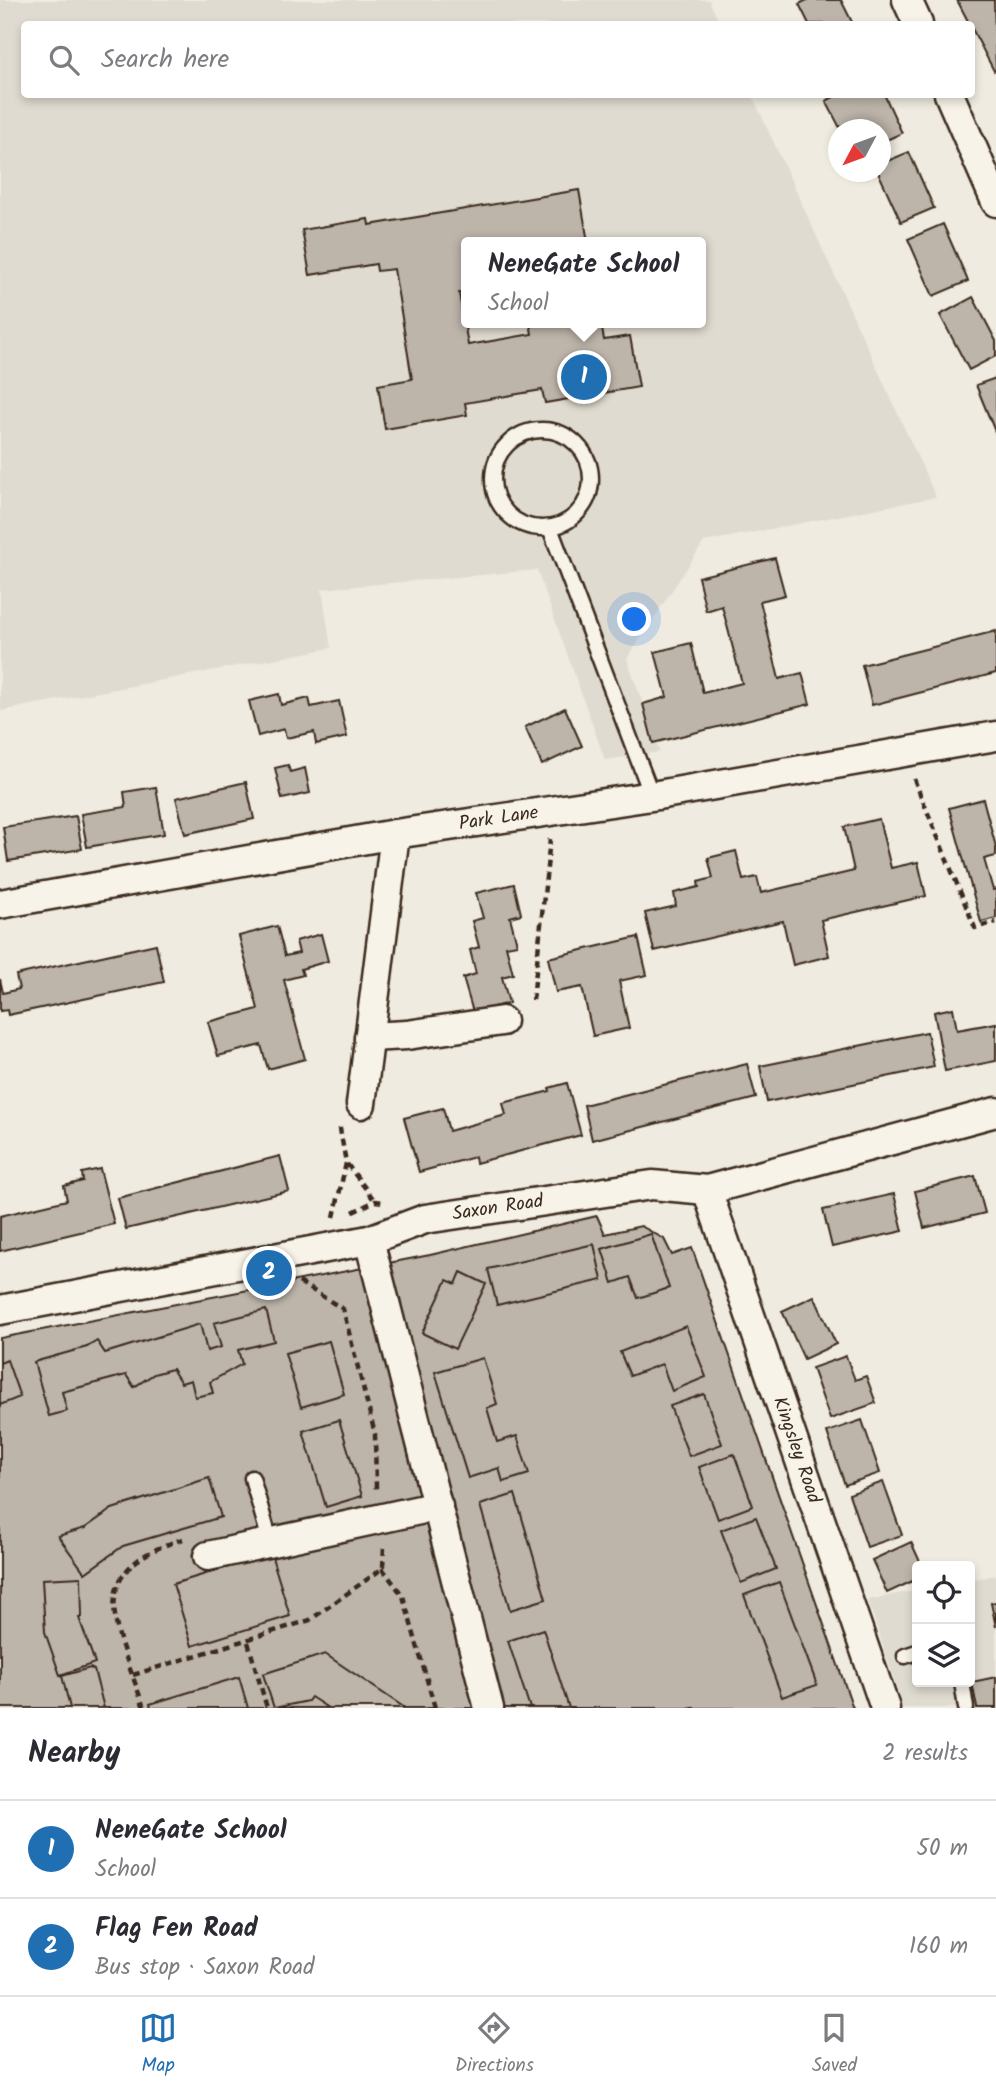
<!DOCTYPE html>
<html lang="en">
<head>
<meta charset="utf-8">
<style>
	:root { --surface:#fff; --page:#f2f2f3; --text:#2b2b33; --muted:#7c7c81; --line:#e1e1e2; --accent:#1f6fb2 }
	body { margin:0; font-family:Kalam,sans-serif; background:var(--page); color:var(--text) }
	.controls { position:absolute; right:21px; bottom:21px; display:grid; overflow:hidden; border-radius:7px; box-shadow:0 4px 10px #0003 }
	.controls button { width:63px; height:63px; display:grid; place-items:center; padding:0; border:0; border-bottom:2px solid var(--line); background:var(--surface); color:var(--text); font:35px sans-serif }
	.compass { position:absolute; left:828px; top:119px; width:63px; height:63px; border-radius:50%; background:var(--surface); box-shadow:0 4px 10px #0003; rotate:229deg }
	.you { position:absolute; left:635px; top:620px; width:24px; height:24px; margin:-18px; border:5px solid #fff; border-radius:50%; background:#1a73e8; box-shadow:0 0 0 10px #1a73e833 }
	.badge { display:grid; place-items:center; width:46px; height:46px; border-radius:50%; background:var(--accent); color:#fff; font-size:23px; font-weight:700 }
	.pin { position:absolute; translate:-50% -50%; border:4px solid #fff; box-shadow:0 2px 7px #0006 }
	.popup { position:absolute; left:461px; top:237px; width:245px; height:91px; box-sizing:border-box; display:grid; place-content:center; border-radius:7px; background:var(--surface); filter:drop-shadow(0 2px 5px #0005); font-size:23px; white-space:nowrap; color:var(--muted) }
	.popup b { font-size:26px; color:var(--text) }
	.popup::after { content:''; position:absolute; left:50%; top:100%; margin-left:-14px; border:14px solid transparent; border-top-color:var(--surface) }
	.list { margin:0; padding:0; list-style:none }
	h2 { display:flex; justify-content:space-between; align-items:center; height:91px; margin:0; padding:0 28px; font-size:30px }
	h2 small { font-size:23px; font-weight:400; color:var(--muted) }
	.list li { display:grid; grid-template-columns:46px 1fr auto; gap:21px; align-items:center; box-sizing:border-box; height:98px; padding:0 28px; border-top:2px solid var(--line) }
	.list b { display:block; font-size:26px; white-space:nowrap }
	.list p { margin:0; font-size:23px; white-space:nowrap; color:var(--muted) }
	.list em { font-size:23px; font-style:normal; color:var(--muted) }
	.icon { flex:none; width:38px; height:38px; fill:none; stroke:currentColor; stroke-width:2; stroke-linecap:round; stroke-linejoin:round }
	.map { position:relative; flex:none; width:996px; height:1708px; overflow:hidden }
	.search { position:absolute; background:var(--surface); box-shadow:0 4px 10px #0003; left:21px; right:21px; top:21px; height:77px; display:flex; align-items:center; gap:18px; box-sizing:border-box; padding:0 24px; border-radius:7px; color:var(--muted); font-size:26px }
	.sheet { height:287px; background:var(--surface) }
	nav { display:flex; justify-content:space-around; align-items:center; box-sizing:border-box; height:98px; border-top:2px solid var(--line); background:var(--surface); font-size:19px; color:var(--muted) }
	nav a { display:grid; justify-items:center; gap:4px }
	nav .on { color:var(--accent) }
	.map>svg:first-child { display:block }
	.built { fill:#e0dbd0; fill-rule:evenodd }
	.building { fill:#bdb5aa; stroke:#3b2a1e; stroke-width:2 }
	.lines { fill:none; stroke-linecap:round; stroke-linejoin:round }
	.service-casing { stroke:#3b2a1e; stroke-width:19 }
	.minor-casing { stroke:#3b2a1e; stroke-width:33 }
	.path { stroke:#3b2a1e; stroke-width:4.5; stroke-dasharray:7 5; stroke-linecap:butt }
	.service { stroke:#f7f3e8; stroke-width:14 }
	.minor { stroke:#f7f3e8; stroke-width:28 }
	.labels { text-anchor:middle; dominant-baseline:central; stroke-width:7; stroke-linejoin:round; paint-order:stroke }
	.street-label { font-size:19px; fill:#3b2a1e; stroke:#f7f3e8 }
</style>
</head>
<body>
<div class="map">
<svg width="996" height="1708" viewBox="0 0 996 1708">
	<rect width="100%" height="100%" fill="#efebe0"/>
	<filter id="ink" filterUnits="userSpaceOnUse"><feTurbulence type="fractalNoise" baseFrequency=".0143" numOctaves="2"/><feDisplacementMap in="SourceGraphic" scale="14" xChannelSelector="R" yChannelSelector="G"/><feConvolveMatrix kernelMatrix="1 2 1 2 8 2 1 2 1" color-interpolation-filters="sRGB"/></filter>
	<g filter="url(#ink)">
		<g class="built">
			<path d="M0,0H709L720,24H24V94L752,95L936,497L704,542L627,659L660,752L605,760L537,570L322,589L331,648L0,711ZM467,242H701V323H467Z"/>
			<polygon points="996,1575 996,1708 903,1708 868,1600 917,1590 917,1682 970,1682 970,1580"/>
		</g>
		<g class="building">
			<polygon points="807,0 841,0 853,24 809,24 799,4"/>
			<polygon points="957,0 994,0 996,70 994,71"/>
			<polygon points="839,94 884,94 902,133 880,143 880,130 858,130 853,121 840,128 826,101"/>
			<polygon points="909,152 934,208 901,222 878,172 880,164"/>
			<polygon points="579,190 588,242 467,242 467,292 459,293 468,345 532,334 530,323 601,323 604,340 630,336 639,387 545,403 542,390 465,403 467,415 385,429 378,385 412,379 394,269 377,271 376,264 310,275 302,230 368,219 369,225"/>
			<polygon points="943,224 968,281 933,296 908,239"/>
			<polygon points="973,297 996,341 996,356 969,370 940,315"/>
			<polygon points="996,378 996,434 976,385"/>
			<polygon points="775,558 785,595 760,601 779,679 802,673 810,704 653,743 643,704 667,697 655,652 691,643 703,693 742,683 722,606 706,611 698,577"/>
			<polygon points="996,631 996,673 872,705 862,665"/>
			<polygon points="279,694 281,705 309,698 311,707 339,701 347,737 316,744 314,732 286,738 284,729 258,736 249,701"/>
			<polygon points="565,708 582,746 542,765 525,727"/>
			<polygon points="288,765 290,772 305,768 310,793 282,799 275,768"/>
			<polygon points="246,782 254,819 185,834 176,798"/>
			<polygon points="156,787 164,834 87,847 81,814 126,807 124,792"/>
			<polygon points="983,799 996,847 996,856 984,859 993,890 996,889 996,918 981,922 949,808"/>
			<polygon points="76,816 82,849 8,861 3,827"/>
			<polygon points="879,819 891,868 918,862 926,896 821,920 829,956 793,965 783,921 654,951 645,913 676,906 674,893 699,887 698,882 713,878 708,858 736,851 743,880 757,877 761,893 854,871 844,827"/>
			<polygon points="514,884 521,914 510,917 517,944 506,946 513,974 502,977 509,1003 473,1012 463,978 476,974 470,950 479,947 472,921 483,918 476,893"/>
			<polygon points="277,926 285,956 299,953 296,941 321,934 328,961 301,969 303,975 284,980 305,1059 268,1069 261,1045 218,1056 208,1022 258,1009 239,936"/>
			<polygon points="638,937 647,975 619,981 629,1028 593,1036 582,987 556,992 548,958"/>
			<polygon points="156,944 164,982 8,1015 7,1010 0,1011 0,979 3,993 19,989 16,975"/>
			<polygon points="953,1008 957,1030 996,1023 996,1061 945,1071 934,1012"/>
			<polygon points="927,1032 934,1067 767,1102 760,1066"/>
			<polygon points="747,1064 756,1098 592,1140 584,1105"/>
			<polygon points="567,1083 581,1135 476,1163 475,1157 419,1172 404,1118 443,1108 449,1131 506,1115 503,1103 550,1091 549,1088"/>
			<polygon points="280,1156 289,1191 126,1229 118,1198"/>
			<polygon points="100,1169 114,1224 0,1251 0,1216 67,1200 64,1186 83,1181 82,1173"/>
			<polygon points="975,1176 985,1213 924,1228 915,1191"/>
			<polygon points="894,1194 903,1231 832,1247 823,1210"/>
			<polygon points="597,1216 605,1234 641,1226 664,1239 672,1255 692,1248 853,1708 0,1708 0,1338 430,1255"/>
			<polygon points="651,1234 669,1288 638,1298 630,1277 613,1283 602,1249"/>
			<polygon points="594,1244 602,1280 497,1305 488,1269"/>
			<polygon points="461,1272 486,1284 455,1349 422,1333 447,1280 456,1284"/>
			<polygon points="814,1296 836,1344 804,1359 782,1311"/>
			<polygon points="266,1310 274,1341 238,1350 242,1364 210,1382 213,1393 195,1397 191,1380 181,1383 172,1369 154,1374 134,1387 126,1375 62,1392 67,1411 49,1416 34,1362 87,1347 97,1341 105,1353 200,1324 207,1351 221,1347 214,1323"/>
			<polygon points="686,1326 706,1377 672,1391 662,1364 630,1376 620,1352"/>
			<polygon points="329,1341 344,1394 301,1407 285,1353"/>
			<polygon points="846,1356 855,1380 866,1376 876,1403 830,1419 812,1368"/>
			<polygon points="483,1358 497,1404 487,1408 497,1442 517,1436 529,1474 503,1482 499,1468 468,1478 435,1372"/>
			<polygon points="7,1360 20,1397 0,1405 0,1363"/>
			<polygon points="704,1394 722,1444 689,1456 670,1406"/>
			<polygon points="339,1420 362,1496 326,1507 303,1431"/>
			<polygon points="862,1420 880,1473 845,1485 827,1432"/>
			<polygon points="734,1454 753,1506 718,1519 699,1467"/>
			<polygon points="209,1478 221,1517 123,1546 85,1573 58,1536 85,1528 112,1509"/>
			<polygon points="883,1482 902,1535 867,1547 849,1494"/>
			<polygon points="515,1494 546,1599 510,1610 480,1505"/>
			<polygon points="756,1517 776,1569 741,1583 721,1530"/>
			<polygon points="911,1542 922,1566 917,1566 917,1579 887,1593 872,1560"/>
			<polygon points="271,1554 290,1616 192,1646 173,1584"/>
			<polygon points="81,1577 82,1617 79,1618 95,1663 60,1675 45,1632 42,1579"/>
			<polygon points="779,1582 817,1685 782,1697 744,1595"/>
			<polygon points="996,1602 996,1627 991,1603"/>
			<polygon points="543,1629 569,1708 530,1708 508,1641"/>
			<polygon points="325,1654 405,1708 328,1708 311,1697 308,1701 274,1708 263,1674"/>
			<polygon points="90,1668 94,1670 104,1708 70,1708 62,1676"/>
			<polygon points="239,1677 248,1708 151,1708 150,1704"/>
			<polygon points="996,1677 996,1708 977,1708 972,1682"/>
		</g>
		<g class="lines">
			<g class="service-casing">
				<g id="service">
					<circle cx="542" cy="479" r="49"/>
					<polyline points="550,528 652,796"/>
					<polyline points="252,1478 270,1541"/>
					<polyline points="905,1656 917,1652"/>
					<polyline points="962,1682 966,1708"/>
				</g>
			</g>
			<g class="minor-casing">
				<g id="minor">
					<polyline points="907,0 918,24"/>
					<polyline points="949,94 996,202"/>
					<path id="s1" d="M0,904L395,834L652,796L996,736"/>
					<polyline points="369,1037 407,1035 502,1021"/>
					<polyline points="361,1104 395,834"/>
					<path id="s2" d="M707,1190L885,1708"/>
					<polyline points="369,1240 489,1708"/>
					<path id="s3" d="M0,1310L369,1240L425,1219L652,1185L707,1190L996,1112"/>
					<polyline points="208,1556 438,1506"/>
				</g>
			</g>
			<g class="path">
				<polyline points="914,779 975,928 996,922"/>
				<polyline points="533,1000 550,839"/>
				<polyline points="347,1164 375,1201"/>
				<polyline points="353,1212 375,1201 383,1202"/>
				<polyline points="334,1217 346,1163 339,1123"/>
				<polyline points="299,1282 343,1309 375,1434 376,1490"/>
				<polyline points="382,1568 403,1596 435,1708"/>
				<polyline points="248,1642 267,1708"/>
				<polyline points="133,1675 310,1620 383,1568 384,1546"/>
				<path d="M144,1708C118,1630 78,1571 183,1539"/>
			</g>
			<use href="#service" class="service"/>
			<use href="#minor" class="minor"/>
		</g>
	</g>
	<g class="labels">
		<g class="street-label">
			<text stroke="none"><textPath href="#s1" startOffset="506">Park Lane</textPath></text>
			<text stroke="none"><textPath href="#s3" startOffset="509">Saxon Road</textPath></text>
			<text stroke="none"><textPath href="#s2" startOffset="275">Kingsley Road</textPath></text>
		</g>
	</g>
</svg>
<div class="controls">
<button><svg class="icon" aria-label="locate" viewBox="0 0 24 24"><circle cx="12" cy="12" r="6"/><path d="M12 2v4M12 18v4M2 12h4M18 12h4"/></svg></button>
<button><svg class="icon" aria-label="layers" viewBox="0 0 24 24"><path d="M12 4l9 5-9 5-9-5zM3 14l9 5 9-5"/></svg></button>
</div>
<svg class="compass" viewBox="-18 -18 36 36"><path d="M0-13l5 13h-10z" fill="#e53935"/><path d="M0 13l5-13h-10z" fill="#7c7c81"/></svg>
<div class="you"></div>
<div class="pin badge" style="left:584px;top:377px">1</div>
<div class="popup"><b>NeneGate School</b>School</div>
<div class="pin badge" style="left:269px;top:1273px">2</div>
<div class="search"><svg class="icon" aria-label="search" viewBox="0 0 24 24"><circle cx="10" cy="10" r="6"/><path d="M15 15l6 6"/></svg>Search here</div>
</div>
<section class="sheet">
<h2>Nearby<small>2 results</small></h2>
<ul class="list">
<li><span class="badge">1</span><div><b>NeneGate School</b><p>School</p></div><em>50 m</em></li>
<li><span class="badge">2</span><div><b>Flag Fen Road</b><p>Bus stop · Saxon Road</p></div><em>160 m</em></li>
</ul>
</section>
<nav>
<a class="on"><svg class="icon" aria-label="map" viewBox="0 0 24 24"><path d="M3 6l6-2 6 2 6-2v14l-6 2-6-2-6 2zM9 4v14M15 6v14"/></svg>Map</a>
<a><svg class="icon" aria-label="directions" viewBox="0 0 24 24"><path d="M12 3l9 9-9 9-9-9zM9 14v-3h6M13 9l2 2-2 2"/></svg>Directions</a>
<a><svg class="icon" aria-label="saved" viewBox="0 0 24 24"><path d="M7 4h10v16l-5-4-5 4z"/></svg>Saved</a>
</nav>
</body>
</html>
